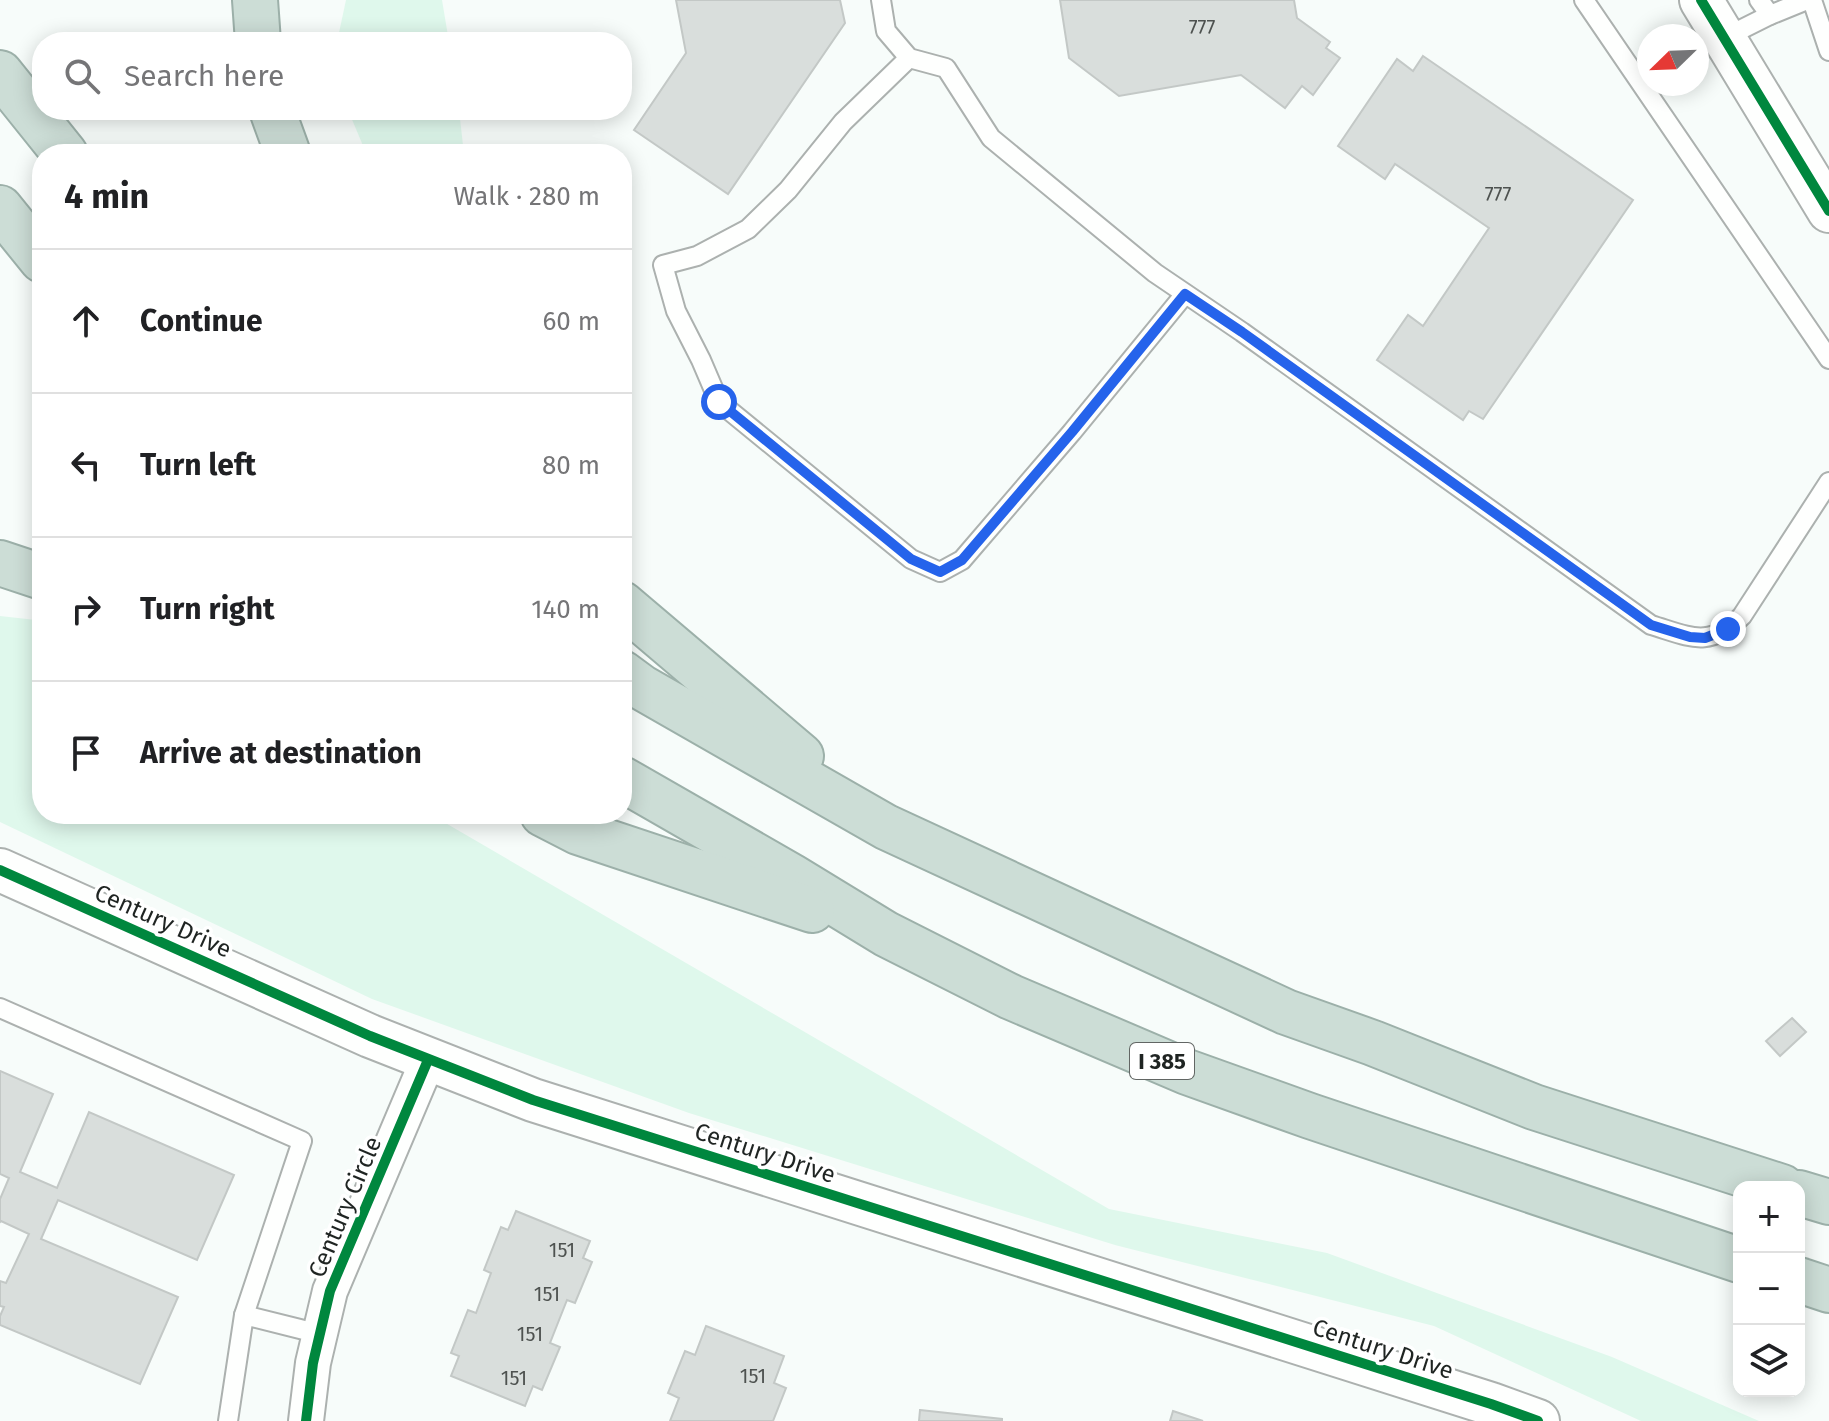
<!DOCTYPE html>
<html lang="en">
<head>
<meta charset="utf-8">
<style>
	:root { --surface:#fff; --page:#f2f2f2; --text:#202124; --muted:#757577; --line:#e0e0e0 }
	body { margin:0; font-family:"Fira Sans",sans-serif; background:var(--page); color:var(--text) }
	.controls { position:absolute; right:24px; bottom:24px; display:grid; overflow:hidden; border-radius:16px; box-shadow:0 4px 20px #0003 }
	.controls button { width:72px; height:72px; display:grid; place-items:center; padding:0; border:0; border-bottom:2px solid var(--line); background:var(--surface); color:var(--text); font:40px sans-serif }
	.compass { position:absolute; left:1637px; top:24px; width:72px; height:72px; border-radius:50%; background:var(--surface); box-shadow:0 4px 20px #0003; rotate:247deg }
	.stop { position:absolute; width:24px; height:24px; margin:-18px; border:6px solid #2563eb; border-radius:50%; background:#fff }
	.stop.end { background:#2563eb; border-color:#fff; box-shadow:0 2px 8px #0008 }
	.list { margin:0; padding:0; list-style:none }
	h2 { display:flex; justify-content:space-between; align-items:center; height:104px; margin:0; padding:0 32px; font-size:34px }
	h2 small { font-size:26px; font-weight:400; color:var(--muted) }
	.list li { display:grid; grid-template-columns:52px 1fr auto; gap:24px; align-items:center; box-sizing:border-box; height:144px; padding:0 32px; border-top:2px solid var(--line) }
	.list b { display:block; font-size:30px; white-space:nowrap }
	.list em { font-size:26px; font-style:normal; color:var(--muted) }
	.icon { flex:none; width:44px; height:44px; fill:none; stroke:currentColor; stroke-width:2; stroke-linecap:round; stroke-linejoin:round }
	.map { position:relative; flex:none; width:1829px; height:1421px; overflow:hidden }
	.search { position:absolute; background:var(--surface); box-shadow:0 4px 20px #0003; left:32px; top:32px; width:600px; height:88px; display:flex; align-items:center; gap:20px; box-sizing:border-box; padding:0 28px; border-radius:32px; color:var(--muted); font-size:30px }
	.panel { position:absolute; background:var(--surface); box-shadow:0 4px 20px #0003; left:32px; top:144px; width:600px; height:680px; border-radius:32px }
	.map>svg:first-child { display:block }
	.green { fill:#dff8ec }
	.building { fill:#d9dedc; stroke:#c3c8c6; stroke-width:2 }
	.lines { fill:none; stroke-linecap:round; stroke-linejoin:round }
	.service-casing { stroke:#acb1af; stroke-width:22 }
	.minor-casing { stroke:#acb1af; stroke-width:38 }
	.tertiary-casing { stroke:#acb1af; stroke-width:46 }
	.motorway-casing { stroke:#9cb0a9; stroke-width:48 }
	.service { stroke:#fefffe; stroke-width:18 }
	.minor { stroke:#fefffe; stroke-width:34 }
	.tertiary { stroke:#fefffe; stroke-width:42 }
	.motorway { stroke:#ccddd6; stroke-width:44 }
	.cycleway-casing { stroke:#fff; stroke-width:15 }
	.cycleway { stroke:#00873e; stroke-width:10 }
	.route { stroke:#2563eb; stroke-width:10 }
	.labels { text-anchor:middle; dominant-baseline:central; stroke-width:7; stroke-linejoin:round; paint-order:stroke }
	.number-label { font-size:20px; fill:#4e5250 }
	.shield { fill:#fff; stroke:#626664; stroke-width:2 }
	.shield-label { font-size:22px; font-weight:bold; fill:#1f2422 }
	.street-label { font-size:24px; fill:#1f2422; stroke:#fff }
</style>
</head>
<body>
<div class="map">
<svg width="1829" height="1421" viewBox="0 0 1829 1421">
	<rect width="100%" height="100%" fill="#f7fcfa"/>
	<g class="green">
		<polygon points="346,0 442,0 449,42 337,42"/>
		<polygon points="348,110 459,110 464,154 368,154 364,148"/>
		<polygon points="0,616 36,620 42,624 42,814 430,814 1109,1209 1327,1253 1612,1357 1759,1421 1641,1421 1434,1326 1115,1245 689,1113 372,999 0,822"/>
	</g>
	<g class="building">
		<polygon points="676,0 840,0 845,23 728,194 634,130 686,53"/>
		<polygon points="1060,0 1294,0 1297,18 1330,42 1326,48 1340,58 1313,95 1302,86 1285,108 1241,75 1119,96 1069,58"/>
		<polygon points="1423,56 1633,200 1483,419 1469,411 1463,420 1377,360 1408,315 1423,326 1489,228 1395,164 1385,179 1338,146 1397,59 1413,71"/>
		<polygon points="1792,1018 1806,1032 1780,1056 1766,1041"/>
		<polygon points="0,1071 53,1094 20,1172 57,1188 89,1112 234,1175 197,1260 58,1200 41,1239 178,1297 140,1384 0,1325 0,1316 4,1307 0,1306 0,1281 6,1283 29,1234 1,1221 0,1222 0,1199 9,1178 0,1174"/>
		<polygon points="516,1211 590,1241 583,1258 592,1262 575,1303 567,1300 550,1343 560,1347 542,1390 533,1386 525,1406 451,1376 459,1356 451,1353 468,1310 476,1313 491,1273 484,1270 501,1227 508,1230"/>
		<polygon points="706,1326 784,1356 774,1383 786,1388 773,1421 670,1421 679,1398 668,1393 685,1351 695,1355"/>
		<polygon points="920,1410 1002,1419 1002,1421 919,1421"/>
		<polygon points="1173,1411 1203,1421 1170,1421"/>
	</g>
	<g class="lines">
		<g class="service-casing">
			<g id="service">
				<path d="M881,0L886,31L909,58L946,68L991,138L1155,273L1242,332L1651,625C1691,637 1709,649 1742,616L1829,482"/>
				<polyline points="1584,0 1829,359"/>
				<polyline points="1759,0 1770,15 1807,0"/>
				<polyline points="1812,0 1829,51"/>
				<polyline points="1724,38 1770,15"/>
				<polyline points="909,58 843,122 788,190 748,229 697,256 663,265 676,311 701,360 719,402 911,559 940,572 962,560 1072,432 1185,294"/>
				<polyline points="0,1008 302,1141 244,1315"/>
				<polyline points="228,1421 244,1315 320,1334"/>
			</g>
		</g>
		<g class="minor-casing">
			<polyline id="minor" points="306,1421 313,1363 330,1291 428,1060"/>
		</g>
		<g class="tertiary-casing">
			<g id="tertiary">
				<polyline points="1701,0 1829,211"/>
				<polyline points="0,870 370,1036 533,1100 1491,1404 1538,1421"/>
			</g>
		</g>
		<g class="motorway-casing">
			<g id="motorway">
				<polyline points="255,0 258,42"/>
				<polyline points="0,73 65,154"/>
				<polyline points="272,110 288,154"/>
				<polyline points="0,208 42,260"/>
				<polyline points="0,563 42,577"/>
				<polyline points="622,604 801,756"/>
				<polyline points="622,673 641,687 886,827 1286,1012 1373,1043 1534,1107 1782,1187"/>
				<polyline points="622,779 791,876 886,934 1011,997 1187,1072 1310,1116 1739,1260"/>
				<polyline points="543,814 578,832 812,910"/>
				<polyline points="1799,1193 1829,1202"/>
				<polyline points="1799,1280 1829,1290"/>
			</g>
		</g>
		<use href="#service" class="service"/>
		<use href="#minor" class="minor"/>
		<use href="#tertiary" class="tertiary"/>
		<use href="#motorway" class="motorway"/>
		<g class="cycleway-casing">
			<g id="cycleway">
				<polyline points="1701,0 1829,211"/>
				<polyline points="0,870 370,1036 533,1100 1491,1404 1538,1421"/>
				<polyline points="306,1421 313,1363 330,1291 428,1060"/>
			</g>
		</g>
		<use href="#cycleway" class="cycleway"/>
	</g>
	<g class="lines">
		<polyline class="route" points="719,402 911,559 940,572 962,560 1072,432 1185,294 1242,332 1651,625 1690,637 1705,638 1728,629"/>
	</g>
	<g class="labels">
		<g class="number-label">
			<text x="1202" y="27">777</text>
			<text x="1498" y="194">777</text>
			<text x="562" y="1250">151</text>
			<text x="547" y="1294">151</text>
			<text x="530" y="1334">151</text>
			<text x="753" y="1376">151</text>
			<text x="514" y="1378">151</text>
		</g>
		<rect class="shield" x="1130" y="1043" width="64" height="36" rx="6"/>
		<g class="shield-label">
			<text x="1162" y="1061">I 385</text>
		</g>
		<g class="street-label">
			<text transform="translate(163 921) rotate(24)">Century Drive</text>
			<text transform="translate(765 1153) rotate(18)">Century Drive</text>
			<text transform="translate(345 1207) rotate(-67)">Century Circle</text>
			<text transform="translate(1383 1349) rotate(18)">Century Drive</text>
		</g>
	</g>
</svg>
<div class="controls">
<button>+</button>
<button>−</button>
<button><svg class="icon" aria-label="layers" viewBox="0 0 24 24"><path d="M12 4l9 5-9 5-9-5zM3 14l9 5 9-5"/></svg></button>
</div>
<svg class="compass" viewBox="-18 -18 36 36"><path d="M0-13l5 13h-10z" fill="#e53935"/><path d="M0 13l5-13h-10z" fill="#757577"/></svg>
<div class="stop" style="left:719px;top:402px"></div>
<div class="stop end" style="left:1728px;top:629px"></div>
<div class="search"><svg class="icon" aria-label="search" viewBox="0 0 24 24"><circle cx="10" cy="10" r="6"/><path d="M15 15l6 6"/></svg>Search here</div>
<section class="panel">
<h2>4 min<small>Walk · 280 m</small></h2>
<ul class="list">
<li><svg class="icon" aria-label="ahead" viewBox="0 0 24 24"><path d="M12 20V5M6 11l6-6 6 6"/></svg><div><b>Continue</b></div><em>60 m</em></li>
<li><svg class="icon" aria-label="left" viewBox="0 0 24 24"><path d="M17 20v-9H6M10 6l-5 5 5 5"/></svg><div><b>Turn left</b></div><em>80 m</em></li>
<li><svg class="icon" aria-label="right" viewBox="0 0 24 24"><path d="M7 20v-9h11M14 6l5 5-5 5"/></svg><div><b>Turn right</b></div><em>140 m</em></li>
<li><svg class="icon" aria-label="arrive" viewBox="0 0 24 24"><path d="M6 21V4h12l-3 4 3 4H6"/></svg><div><b>Arrive at destination</b></div></li>
</ul>
</section>
</div>
</body>
</html>
